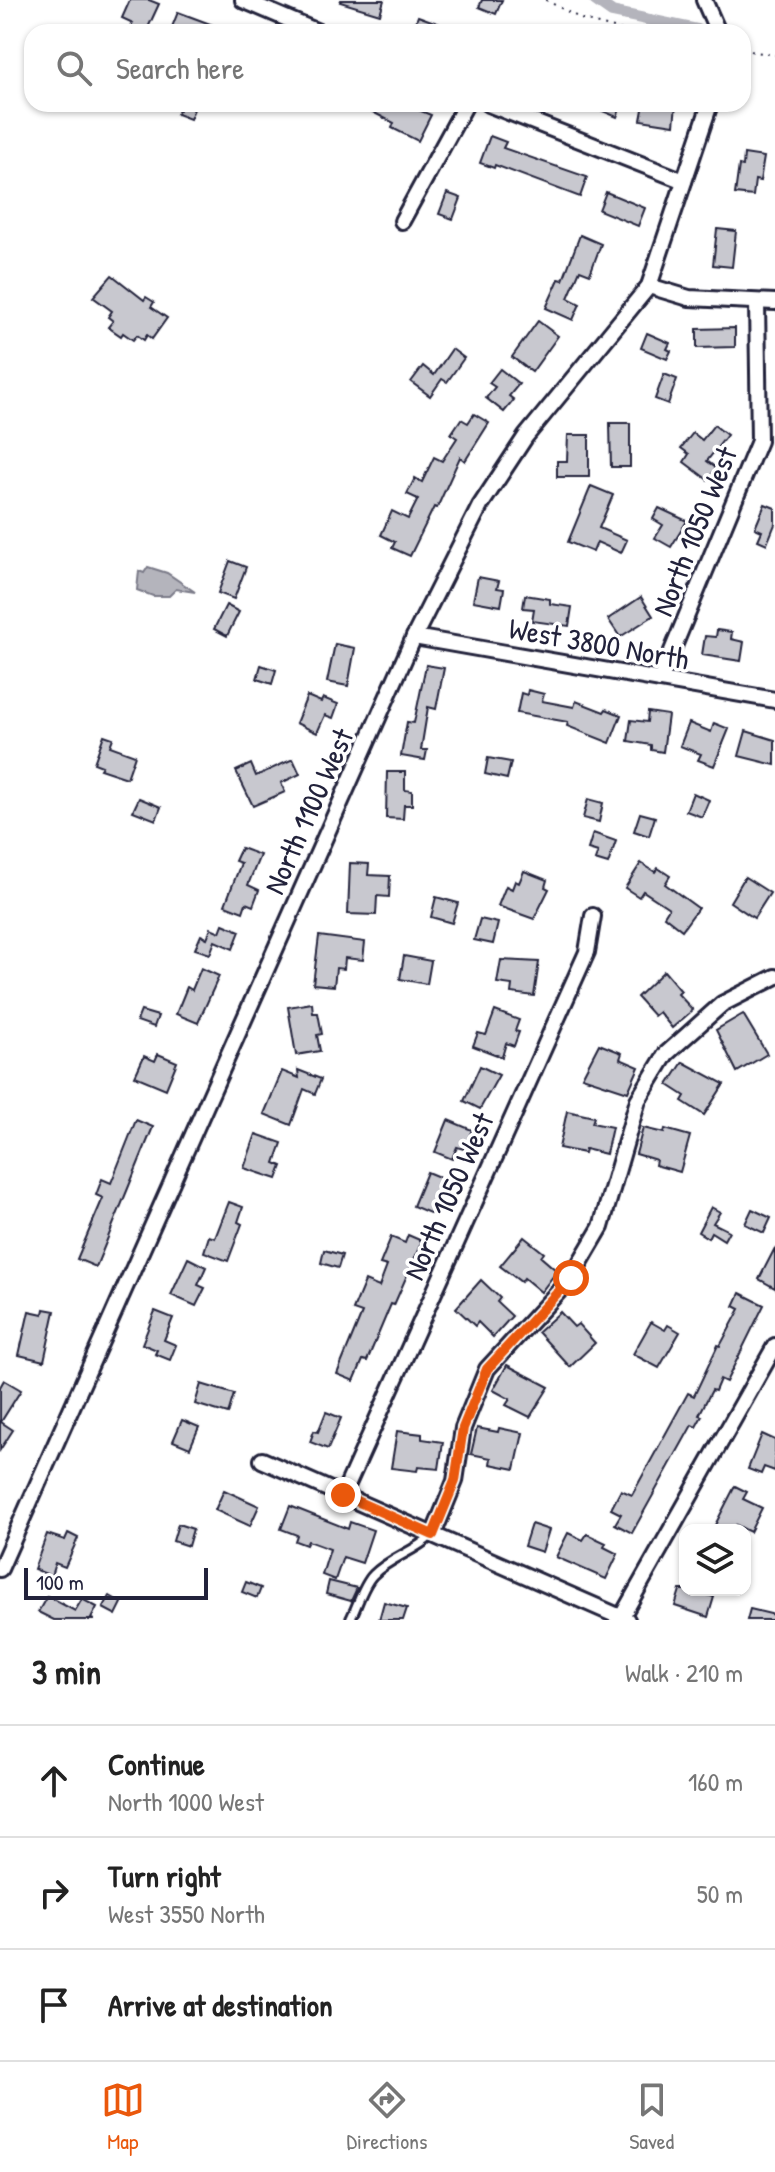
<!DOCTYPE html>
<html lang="en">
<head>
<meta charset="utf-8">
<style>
	:root { --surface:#fff; --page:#f2f2f2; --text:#222; --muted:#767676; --line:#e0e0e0; --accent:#ea580c }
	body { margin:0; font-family:"Patrick Hand",sans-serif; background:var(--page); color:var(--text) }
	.controls { position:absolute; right:24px; bottom:24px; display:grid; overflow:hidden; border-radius:16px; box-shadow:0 2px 6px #0004 }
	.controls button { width:72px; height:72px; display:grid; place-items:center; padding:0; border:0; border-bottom:2px solid var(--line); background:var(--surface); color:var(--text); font:40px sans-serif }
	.scale { position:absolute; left:24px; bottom:20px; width:184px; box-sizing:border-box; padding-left:8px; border:4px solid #22223b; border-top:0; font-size:22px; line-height:28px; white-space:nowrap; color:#22223b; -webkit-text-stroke:6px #fff; paint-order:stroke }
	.stop { position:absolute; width:24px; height:24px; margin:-18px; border:6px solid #ea580c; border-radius:50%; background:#fff }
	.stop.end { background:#ea580c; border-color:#fff; box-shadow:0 2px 8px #0008 }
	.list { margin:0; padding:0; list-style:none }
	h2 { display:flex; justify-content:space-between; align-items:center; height:104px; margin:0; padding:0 32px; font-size:34px }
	h2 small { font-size:26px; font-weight:400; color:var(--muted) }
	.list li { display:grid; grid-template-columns:52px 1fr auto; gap:24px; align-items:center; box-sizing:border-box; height:112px; padding:0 32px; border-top:2px solid var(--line) }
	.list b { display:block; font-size:30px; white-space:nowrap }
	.list p { margin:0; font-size:26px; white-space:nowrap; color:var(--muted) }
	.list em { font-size:26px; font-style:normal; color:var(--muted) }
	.icon { flex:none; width:44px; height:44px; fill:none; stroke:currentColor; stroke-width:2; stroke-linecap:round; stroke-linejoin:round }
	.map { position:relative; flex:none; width:775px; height:1620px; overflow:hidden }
	.search { position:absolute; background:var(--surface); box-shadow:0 2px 6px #0004; left:24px; right:24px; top:24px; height:88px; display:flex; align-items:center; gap:20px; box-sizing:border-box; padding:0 28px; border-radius:24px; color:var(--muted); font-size:30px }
	.sheet { height:440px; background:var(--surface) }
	nav { display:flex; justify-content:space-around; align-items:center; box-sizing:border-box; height:112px; border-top:2px solid var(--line); background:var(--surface); font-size:22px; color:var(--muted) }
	nav a { display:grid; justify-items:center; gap:4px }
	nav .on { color:var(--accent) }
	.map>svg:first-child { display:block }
	.water { fill:#b4b4bc; stroke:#7a7a88; stroke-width:2 }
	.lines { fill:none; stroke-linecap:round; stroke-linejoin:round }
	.canal { stroke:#b4b4bc; stroke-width:12 }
	.building { fill:#c8c8cf; stroke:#22223b; stroke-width:2 }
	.service-casing { stroke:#22223b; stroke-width:13 }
	.minor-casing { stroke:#22223b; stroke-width:20 }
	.path { stroke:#22223b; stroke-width:2; stroke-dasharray:2 6; stroke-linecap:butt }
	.service { stroke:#fff; stroke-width:7 }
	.minor { stroke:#fff; stroke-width:14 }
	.route { stroke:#ea580c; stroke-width:10 }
	.labels { text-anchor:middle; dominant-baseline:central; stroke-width:7; stroke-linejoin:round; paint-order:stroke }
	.street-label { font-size:30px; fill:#22223b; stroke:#fff }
</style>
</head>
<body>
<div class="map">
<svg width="775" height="1620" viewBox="0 0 775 1620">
	<rect width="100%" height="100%" fill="#fff"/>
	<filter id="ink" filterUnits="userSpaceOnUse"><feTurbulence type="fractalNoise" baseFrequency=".0125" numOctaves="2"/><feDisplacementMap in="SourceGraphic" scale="16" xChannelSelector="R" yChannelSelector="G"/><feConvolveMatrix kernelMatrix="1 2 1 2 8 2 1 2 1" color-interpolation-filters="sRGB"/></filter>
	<g filter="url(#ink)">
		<polygon class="water" points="148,567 167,573 195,592 176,589 169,596 153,596 137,590 139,571 144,573"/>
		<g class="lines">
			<polyline class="canal" points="595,0 612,12 698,30"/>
		</g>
		<g class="building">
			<polygon points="130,0 149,0 159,4 146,32 130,29 133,23 122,18"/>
			<polygon points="341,0 384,0 380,14 340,2"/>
			<polygon points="482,0 502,0 496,14 479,7"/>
			<polygon points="178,12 229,31 229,32 170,32"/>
			<polygon points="418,16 459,31 459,32 412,32"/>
			<polygon points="182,104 194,109 190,119 177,114"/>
			<polygon points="357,104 404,104 431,115 418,141 392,128 394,123"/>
			<polygon points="586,104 622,104 617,117"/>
			<polygon points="644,104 676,104 674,125 641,120"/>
			<polygon points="490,136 506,142 503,148 587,177 580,197 495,165 494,168 480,163"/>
			<polygon points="744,154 764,157 760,181 755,180 753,196 735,194 739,165 743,166"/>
			<polygon points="606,192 645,208 638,226 599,210"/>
			<polygon points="447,193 461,198 453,219 439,214"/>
			<polygon points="717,229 736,231 732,267 713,265"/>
			<polygon points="580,235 601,244 590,274 580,270 568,298 580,304 573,320 546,308 559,279 563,280"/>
			<polygon points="112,275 144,300 146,297 154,302 151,307 167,318 152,339 147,335 144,340 137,335 133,340 123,333 121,336 108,327 113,321 108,317 112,311 93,297"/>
			<polygon points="538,321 558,336 532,372 512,357"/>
			<polygon points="735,328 735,347 697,348 697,329"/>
			<polygon points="647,333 670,343 667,349 671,351 667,359 641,348"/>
			<polygon points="452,349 464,358 447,382 442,379 430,396 411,382 423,366 434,375"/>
			<polygon points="500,369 519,384 509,396 514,400 504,412 486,398 495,387 489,383"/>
			<polygon points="664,374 677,379 668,404 655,399"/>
			<polygon points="474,414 489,423 465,461 460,457 437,508 434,507 410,556 392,548 395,542 381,535 392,511 408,519 418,499 407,494 415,478 422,482 434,457 442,461 457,438 451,434 461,419 468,423"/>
			<polygon points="610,423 630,423 630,467 611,467"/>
			<polygon points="714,425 727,435 707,461 716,468 708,480 684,462 689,454 681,448 693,433 702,440"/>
			<polygon points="568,435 589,435 589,477 557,477 557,461 567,461"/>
			<polygon points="591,486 613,495 599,528 627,540 621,553 597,542 593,552 568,542"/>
			<polygon points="765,504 775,508 775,524 767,544 758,540 762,531 755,528"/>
			<polygon points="659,508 687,521 671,547 655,538 663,525 653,519"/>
			<polygon points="230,561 246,567 234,599 218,593"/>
			<polygon points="478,577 499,581 497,588 504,589 501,606 473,601"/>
			<polygon points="525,595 550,599 550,604 572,607 569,626 532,621 534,609 523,608"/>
			<polygon points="641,597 653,616 620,637 608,619"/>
			<polygon points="226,605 239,612 227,636 214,629"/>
			<polygon points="717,630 732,632 731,639 744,642 741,661 702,655 705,636 716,637"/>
			<polygon points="335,644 355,648 348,686 327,682"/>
			<polygon points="261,665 276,670 272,684 257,679"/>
			<polygon points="426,665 444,668 436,709 428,707 421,750 427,750 425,760 401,756 407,722 414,723"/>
			<polygon points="528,690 544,694 542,701 574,707 576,701 604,712 606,709 621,715 610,743 567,726 568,722 517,713 521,693 527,695"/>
			<polygon points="307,696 321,702 323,698 338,704 333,718 325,715 317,733 296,723"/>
			<polygon points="648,712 668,715 663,752 651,750 651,745 628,741 631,720 647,722"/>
			<polygon points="689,723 711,732 714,723 729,729 714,766 698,760 701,754 680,746"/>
			<polygon points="746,731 775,740 775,765 739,756"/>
			<polygon points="104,735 113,738 110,746 135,755 127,778 100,769 102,766 94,763"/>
			<polygon points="488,758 511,762 507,779 485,774"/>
			<polygon points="293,759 300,774 281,783 285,792 253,806 236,771 251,764 256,776"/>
			<polygon points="387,772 405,772 405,790 412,791 412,805 404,805 403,819 386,818"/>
			<polygon points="693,793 709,800 702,817 686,811"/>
			<polygon points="139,798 161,807 156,820 133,811"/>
			<polygon points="588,799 603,803 599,822 583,818"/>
			<polygon points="640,813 655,817 649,836 634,831"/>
			<polygon points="593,833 616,841 608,864 595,860 598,852 588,849"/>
			<polygon points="241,848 260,855 248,885 259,890 253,906 246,903 243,912 225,905 241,863 235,861"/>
			<polygon points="350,863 369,864 368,875 390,876 389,897 377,896 376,915 348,914"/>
			<polygon points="641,863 655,872 658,868 670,876 665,884 698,908 682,930 664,916 669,908 643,891 639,897 625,888"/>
			<polygon points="524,871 547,880 545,887 549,889 534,919 498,906 506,886 512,889 515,881 519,883"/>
			<polygon points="745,877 770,893 754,918 730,902"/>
			<polygon points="436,897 458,903 452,923 431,917"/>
			<polygon points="480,919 498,923 493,944 474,940"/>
			<polygon points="223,924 240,931 233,949 215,941 210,954 195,949 201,935 207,938 211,928 220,932"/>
			<polygon points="319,936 365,942 363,960 345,958 344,969 336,968 334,986 313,984"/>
			<polygon points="404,956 431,961 427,984 400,979"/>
			<polygon points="501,960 539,962 534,996 511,993 512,985 497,983"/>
			<polygon points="201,968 219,976 198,1023 176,1014 187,987 192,990"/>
			<polygon points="664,971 681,991 678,994 693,1010 672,1028 659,1012 654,1016 637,997"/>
			<polygon points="312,1003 313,1013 318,1013 322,1034 317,1035 320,1051 296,1055 288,1007"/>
			<polygon points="141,1011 158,1016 154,1027 137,1021"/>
			<polygon points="495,1011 519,1020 515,1031 519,1032 514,1046 506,1043 502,1057 473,1046 478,1033 486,1035"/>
			<polygon points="743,1014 767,1054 737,1072 716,1030"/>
			<polygon points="599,1044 622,1053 620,1059 639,1067 628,1092 582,1077"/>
			<polygon points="158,1054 177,1062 166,1089 135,1076 144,1056 155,1061"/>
			<polygon points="683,1062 724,1084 704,1115 682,1101 685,1096 668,1085"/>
			<polygon points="480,1066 499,1075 480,1109 464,1101"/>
			<polygon points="298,1070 321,1079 315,1094 304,1089 291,1125 264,1114 282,1071 299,1078"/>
			<polygon points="567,1111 594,1117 592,1123 612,1127 606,1154 585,1149 584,1153 559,1148"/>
			<polygon points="136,1120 153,1127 96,1267 77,1259 103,1198 96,1195 102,1179 111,1183"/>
			<polygon points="448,1120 472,1130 464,1149 457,1147 452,1159 435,1152"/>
			<polygon points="643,1128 664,1133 665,1129 690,1136 680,1172 655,1165 656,1160 636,1154"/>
			<polygon points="256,1134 282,1143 275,1163 282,1166 277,1179 244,1168"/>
			<polygon points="427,1172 444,1179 442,1186 447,1188 442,1200 439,1198 432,1214 413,1206"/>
			<polygon points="229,1202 243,1207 238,1222 242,1224 228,1261 204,1252 209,1236 215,1238"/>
			<polygon points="711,1207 720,1212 713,1223 729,1231 724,1240 711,1232 708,1238 698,1232"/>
			<polygon points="752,1209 771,1218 764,1233 745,1224"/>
			<polygon points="408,1235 422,1241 394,1305 391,1304 367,1361 363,1360 354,1381 337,1374 362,1313 353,1310 365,1281 379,1287 387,1266 380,1264 391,1237 405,1243"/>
			<polygon points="524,1237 544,1253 541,1257 557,1271 541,1292 524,1278 521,1282 500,1266"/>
			<polygon points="775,1248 775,1288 759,1279"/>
			<polygon points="324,1250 342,1255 338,1268 321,1263"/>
			<polygon points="188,1258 206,1267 198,1285 205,1288 196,1306 171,1295"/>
			<polygon points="481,1280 500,1298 497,1302 512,1316 493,1337 478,1322 475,1326 456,1308"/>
			<polygon points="740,1293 764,1305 726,1382 720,1379 715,1391 712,1390 699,1415 702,1416 696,1427 692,1425 632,1533 615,1524 621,1514 611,1509 621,1490 632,1495 688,1393 694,1396 718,1345 720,1346 740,1309 734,1306"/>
			<polygon points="44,1309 55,1311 44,1361 19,1355 29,1311 43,1314"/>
			<polygon points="155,1311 173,1318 164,1340 176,1345 170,1360 155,1354 157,1350 142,1344"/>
			<polygon points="560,1312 574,1327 578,1324 595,1343 570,1367 538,1332"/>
			<polygon points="651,1322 665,1330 668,1325 680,1332 659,1368 633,1354"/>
			<polygon points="507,1365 549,1387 530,1417 506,1405 510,1399 493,1390"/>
			<polygon points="4,1380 21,1390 1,1422 13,1430 0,1450 0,1387"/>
			<polygon points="201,1384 234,1394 228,1414 195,1404"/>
			<polygon points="326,1412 341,1418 328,1449 310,1442 314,1431 318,1432"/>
			<polygon points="182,1420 199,1427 190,1448 173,1441"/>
			<polygon points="477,1428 498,1432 499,1428 523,1433 515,1469 490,1464 491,1458 471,1454"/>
			<polygon points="397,1431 422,1434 422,1439 443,1442 439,1469 418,1467 417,1471 391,1468"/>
			<polygon points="762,1434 775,1440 775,1471 764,1467 761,1474 748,1469"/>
			<polygon points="735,1486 747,1492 743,1499 762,1508 750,1532 736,1525 734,1530 714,1527"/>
			<polygon points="224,1490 259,1506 250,1526 215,1510"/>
			<polygon points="290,1506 348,1529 350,1522 373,1530 362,1563 343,1557 335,1580 322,1575 330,1549 308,1541 306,1545 295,1541 297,1535 281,1529"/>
			<polygon points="178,1524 193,1529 188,1546 173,1541"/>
			<polygon points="531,1524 549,1530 542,1552 524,1546"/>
			<polygon points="68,1533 78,1538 65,1567 55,1563 51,1576 34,1569 47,1534 65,1540"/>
			<polygon points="568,1533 583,1540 587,1534 606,1543 604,1547 618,1554 606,1579 556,1557"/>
			<polygon points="329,1581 357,1588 351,1601 326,1594"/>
			<polygon points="246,1582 261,1588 257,1598 242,1592"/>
			<polygon points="680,1590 691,1590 714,1597 708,1617 675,1606"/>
			<polygon points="47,1596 75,1611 82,1599 97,1607 91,1619 94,1620 54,1620 38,1612"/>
			<polygon points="110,1596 122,1603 116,1615 103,1608"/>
			<polygon points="384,1602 407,1608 403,1620 379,1620"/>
			<polygon points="750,1609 775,1615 775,1620 747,1620"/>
		</g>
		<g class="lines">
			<g class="service-casing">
				<path id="service" d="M350,1620C357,1607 363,1585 373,1575C389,1558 414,1552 431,1536"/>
			</g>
			<g class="minor-casing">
				<g id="minor">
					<polyline points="243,0 318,32"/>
					<polyline points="704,0 718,32"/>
					<polyline points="488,104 684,181"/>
					<polyline points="402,221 466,104"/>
					<polyline points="649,286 689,298 775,302"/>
					<polyline points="414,637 775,700"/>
					<polyline points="660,680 759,441 757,302"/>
					<polyline points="262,1460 627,1620"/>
					<polyline points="343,1495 587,952 593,916"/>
					<polyline points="433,1535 455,1481 463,1428 487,1369 571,1278 601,1227 638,1100 666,1054 722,1004 775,977"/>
					<polyline points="0,1569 414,637 480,506 526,436 649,286 710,104"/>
					<polyline points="621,1618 775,1346"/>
				</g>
			</g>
			<g class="path">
				<polyline points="546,0 583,20 629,32"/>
				<polyline points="743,50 775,55"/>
			</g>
			<use href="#service" class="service"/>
			<use href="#minor" class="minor"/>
		</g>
	</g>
	<g class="lines" filter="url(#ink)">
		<polyline class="route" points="343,1495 433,1535 455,1481 463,1428 487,1369 571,1278"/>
	</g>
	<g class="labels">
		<g class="street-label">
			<text transform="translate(694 531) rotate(-68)">North 1050 West</text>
			<text transform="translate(599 643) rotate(10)">West 3800 North</text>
			<text transform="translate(308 811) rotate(-66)">North 1100 West</text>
			<text transform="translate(448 1196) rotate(-66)">North 1050 West</text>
		</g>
	</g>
</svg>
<div class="controls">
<button><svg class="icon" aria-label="layers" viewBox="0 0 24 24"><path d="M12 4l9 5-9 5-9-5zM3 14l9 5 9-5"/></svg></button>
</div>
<div class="scale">100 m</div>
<div class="stop" style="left:571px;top:1278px"></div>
<div class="stop end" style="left:343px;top:1495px"></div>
<div class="search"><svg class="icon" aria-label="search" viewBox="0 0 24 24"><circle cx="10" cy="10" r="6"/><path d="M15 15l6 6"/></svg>Search here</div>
</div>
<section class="sheet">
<h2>3 min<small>Walk · 210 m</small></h2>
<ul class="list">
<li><svg class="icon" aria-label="ahead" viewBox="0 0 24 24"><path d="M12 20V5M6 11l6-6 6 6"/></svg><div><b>Continue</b><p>North 1000 West</p></div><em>160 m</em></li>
<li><svg class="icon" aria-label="right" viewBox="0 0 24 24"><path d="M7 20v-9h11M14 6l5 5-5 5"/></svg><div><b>Turn right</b><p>West 3550 North</p></div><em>50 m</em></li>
<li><svg class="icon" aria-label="arrive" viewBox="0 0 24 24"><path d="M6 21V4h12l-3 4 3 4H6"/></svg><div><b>Arrive at destination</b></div></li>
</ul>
</section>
<nav>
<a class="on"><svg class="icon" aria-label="map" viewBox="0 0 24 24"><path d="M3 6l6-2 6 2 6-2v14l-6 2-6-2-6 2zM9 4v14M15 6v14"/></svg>Map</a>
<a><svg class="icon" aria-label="directions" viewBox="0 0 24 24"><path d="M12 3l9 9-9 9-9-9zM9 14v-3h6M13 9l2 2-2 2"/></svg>Directions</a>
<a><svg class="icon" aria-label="saved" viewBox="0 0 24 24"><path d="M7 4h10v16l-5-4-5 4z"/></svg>Saved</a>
</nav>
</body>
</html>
